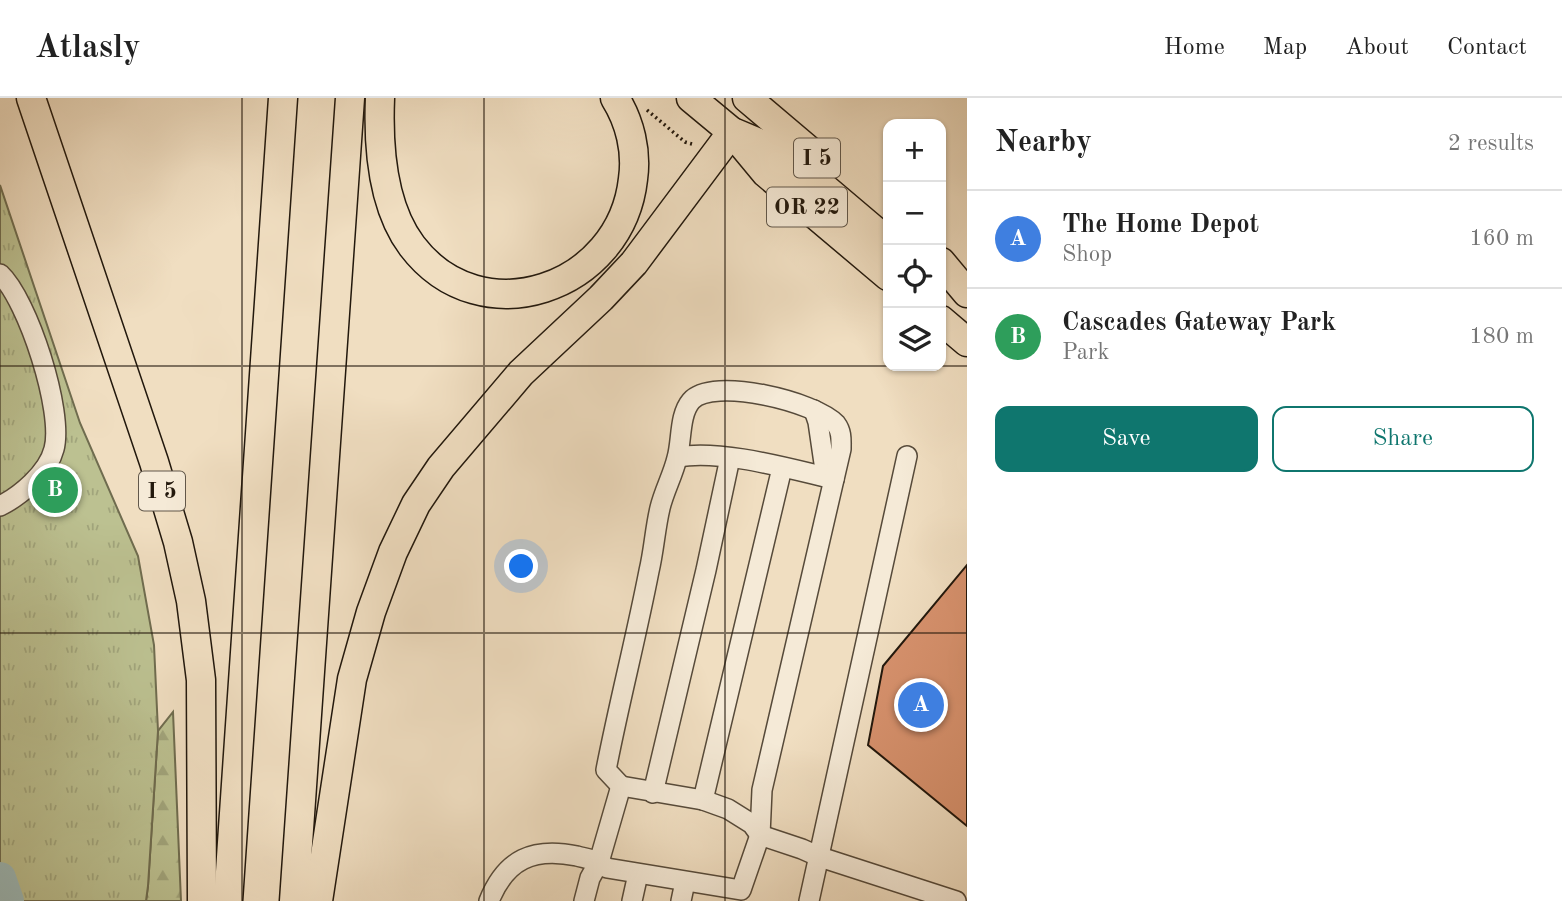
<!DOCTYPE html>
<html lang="en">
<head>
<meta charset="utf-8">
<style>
	:root { --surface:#fff; --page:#f2f2f2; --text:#222; --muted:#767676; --line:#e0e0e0; --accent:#0f766e }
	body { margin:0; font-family:"Old Standard TT",serif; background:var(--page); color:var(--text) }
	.controls { position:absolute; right:21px; top:21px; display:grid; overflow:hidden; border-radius:14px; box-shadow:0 2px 5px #0004 }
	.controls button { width:63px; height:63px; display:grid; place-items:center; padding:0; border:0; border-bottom:2px solid var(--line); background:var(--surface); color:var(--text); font:35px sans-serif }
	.you { position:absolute; left:522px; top:469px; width:24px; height:24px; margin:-18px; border:5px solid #fff; border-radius:50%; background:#1a73e8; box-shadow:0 0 0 10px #1a73e833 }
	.badge { display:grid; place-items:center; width:46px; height:46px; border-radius:50%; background:var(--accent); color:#fff; font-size:23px; font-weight:700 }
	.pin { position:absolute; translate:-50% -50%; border:4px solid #fff; box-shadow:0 2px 7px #0006 }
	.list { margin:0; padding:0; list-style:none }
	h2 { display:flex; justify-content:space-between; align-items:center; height:91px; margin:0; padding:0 28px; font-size:30px }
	h2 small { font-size:23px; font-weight:400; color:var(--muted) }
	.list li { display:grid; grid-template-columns:46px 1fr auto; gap:21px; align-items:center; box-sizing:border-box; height:98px; padding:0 28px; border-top:2px solid var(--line) }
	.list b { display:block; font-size:26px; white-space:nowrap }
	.list p { margin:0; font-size:23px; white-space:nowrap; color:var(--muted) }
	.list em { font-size:23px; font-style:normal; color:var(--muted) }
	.actions { display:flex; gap:14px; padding:21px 28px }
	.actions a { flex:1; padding:16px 0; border:2px solid var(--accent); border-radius:14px; text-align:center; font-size:24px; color:var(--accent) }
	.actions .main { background:var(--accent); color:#fff }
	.icon { flex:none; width:38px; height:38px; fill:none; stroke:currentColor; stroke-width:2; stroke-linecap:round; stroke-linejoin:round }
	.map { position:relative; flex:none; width:967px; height:803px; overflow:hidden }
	header { display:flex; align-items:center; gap:42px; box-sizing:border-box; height:98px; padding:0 35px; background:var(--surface); border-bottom:2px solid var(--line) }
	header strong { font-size:33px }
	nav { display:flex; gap:38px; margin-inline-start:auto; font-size:24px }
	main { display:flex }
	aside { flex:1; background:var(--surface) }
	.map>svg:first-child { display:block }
	.forest { fill:url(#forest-firs); stroke:#6f6c4f; stroke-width:2 }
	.park { fill:url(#park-tufts); stroke:#6f6c4f; stroke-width:2 }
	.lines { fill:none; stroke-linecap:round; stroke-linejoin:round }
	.river { stroke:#9dbbba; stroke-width:32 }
	.building { fill:#d7926e; stroke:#22180d; stroke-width:2 }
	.minor-casing { stroke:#564a3a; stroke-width:22 }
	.highway-casing { stroke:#22180d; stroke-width:31 }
	.path { stroke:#22180d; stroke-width:3.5; stroke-dasharray:2 3.5; stroke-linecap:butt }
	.minor { stroke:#f5ead7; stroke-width:19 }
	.highway { stroke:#f0dec1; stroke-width:28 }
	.grid { fill:none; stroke:#22180d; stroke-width:2; stroke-opacity:0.55 }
	.labels { text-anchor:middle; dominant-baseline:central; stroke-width:7; stroke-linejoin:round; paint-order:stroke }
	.shield { fill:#f5ead7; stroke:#61574a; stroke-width:2 }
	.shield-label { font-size:23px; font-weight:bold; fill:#22180d }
</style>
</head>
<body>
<header>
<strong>Atlasly</strong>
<nav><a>Home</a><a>Map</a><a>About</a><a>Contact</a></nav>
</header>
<main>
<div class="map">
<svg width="967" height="803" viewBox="0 0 967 803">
	<defs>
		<pattern id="forest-firs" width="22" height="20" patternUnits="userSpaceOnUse" patternTransform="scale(1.75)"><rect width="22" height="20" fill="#bcc191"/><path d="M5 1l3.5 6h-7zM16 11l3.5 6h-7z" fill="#a1a57c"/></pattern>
		<pattern id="park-tufts" width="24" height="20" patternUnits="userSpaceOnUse" patternTransform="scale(1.75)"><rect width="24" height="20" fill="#bcc191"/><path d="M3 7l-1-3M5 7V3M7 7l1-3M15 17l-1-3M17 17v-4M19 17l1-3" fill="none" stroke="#a1a57c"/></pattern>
	</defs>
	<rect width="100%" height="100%" fill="#f0dec1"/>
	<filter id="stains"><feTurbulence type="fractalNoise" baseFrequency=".00286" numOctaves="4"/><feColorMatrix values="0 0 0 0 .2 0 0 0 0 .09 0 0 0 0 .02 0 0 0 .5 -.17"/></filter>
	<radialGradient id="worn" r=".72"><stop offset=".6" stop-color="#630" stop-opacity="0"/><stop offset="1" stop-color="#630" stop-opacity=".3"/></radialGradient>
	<polygon class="forest" points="173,614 181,803 146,803 148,788 158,633"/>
	<polygon class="park" points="0,87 80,325 138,458 154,547 158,633 148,788 146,803 0,803"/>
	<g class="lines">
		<polyline class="river" points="0,780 8,803"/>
	</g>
	<polygon class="building" points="967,467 967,728 868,647 883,568"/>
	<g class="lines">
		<g class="minor-casing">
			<g id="minor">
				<path d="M0,176C28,202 64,314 54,351C48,375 20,398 0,408"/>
				<polyline points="814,312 818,324 826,379"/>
				<path d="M678,359C721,351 790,371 834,381"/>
				<polyline points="653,695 706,472 730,360"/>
				<polyline points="703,702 782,370"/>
				<path d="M489,803C506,761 533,749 577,758C588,761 598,762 607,770L741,792L760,737L762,692L841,351C841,342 842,334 836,326C816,304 712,278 691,303C679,317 682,343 677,360C673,377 664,393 660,410C655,431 654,452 649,473C636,540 619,605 606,672L621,688"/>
				<polyline points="584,803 590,780 599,764 621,688 703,702 728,711 752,726 760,737 802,751 820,759 956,803"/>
				<polyline points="632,803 638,776"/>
				<polyline points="681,803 685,784"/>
				<polyline points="809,803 907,358"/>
			</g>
		</g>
		<g class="highway-casing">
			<g id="highway">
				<polyline points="31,0 154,364 178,444 191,503 201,582 202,803"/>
				<path d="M380,0C378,48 382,108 412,148C481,239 621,191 633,81C637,53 630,24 615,0"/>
				<polyline points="691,0 732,34 766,75 888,178"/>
				<polyline points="747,0 819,61"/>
				<polyline points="735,35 783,55 888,144"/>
				<polyline points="941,164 967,195"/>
				<polyline points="941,222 967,244"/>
				<polyline points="228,803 283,0"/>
				<polyline points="294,803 350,0"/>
				<polyline points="318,803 352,581 371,514 393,454 416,406 441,369 521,275 601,200 634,165 732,34"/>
			</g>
		</g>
		<polyline class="path" points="647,12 685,44 692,46"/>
		<use href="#minor" class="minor"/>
		<use href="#highway" class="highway"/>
	</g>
	<path class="grid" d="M242,0V803M484,0V803M725,0V803M0,268H888M941,268H967M0,535H967"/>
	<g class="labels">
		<g class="shield">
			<rect x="794" y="40.5" width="46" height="39" rx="5"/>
			<rect x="767" y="89.5" width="80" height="39" rx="5"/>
			<rect x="139" y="373.5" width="46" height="39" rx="5"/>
		</g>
		<g class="shield-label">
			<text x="817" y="60">I 5</text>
			<text x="807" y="109">OR 22</text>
			<text x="162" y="393">I 5</text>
		</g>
	</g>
	<rect width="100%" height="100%" filter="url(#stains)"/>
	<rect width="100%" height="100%" fill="url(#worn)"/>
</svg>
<div class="controls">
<button>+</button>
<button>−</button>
<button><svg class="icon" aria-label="locate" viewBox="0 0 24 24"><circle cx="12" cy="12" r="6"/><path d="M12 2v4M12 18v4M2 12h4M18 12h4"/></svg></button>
<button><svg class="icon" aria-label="layers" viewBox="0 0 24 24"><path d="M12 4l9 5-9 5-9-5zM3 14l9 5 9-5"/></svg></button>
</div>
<div class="you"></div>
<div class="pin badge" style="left:921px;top:607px;background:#3f7fe0">A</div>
<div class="pin badge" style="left:55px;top:392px;background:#2e9e5b">B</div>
</div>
<aside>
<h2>Nearby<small>2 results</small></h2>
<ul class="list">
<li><span class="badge" style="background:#3f7fe0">A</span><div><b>The Home Depot</b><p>Shop</p></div><em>160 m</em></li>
<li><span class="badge" style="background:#2e9e5b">B</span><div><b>Cascades Gateway Park</b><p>Park</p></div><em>180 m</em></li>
</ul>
<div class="actions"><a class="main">Save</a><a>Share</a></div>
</aside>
</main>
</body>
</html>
